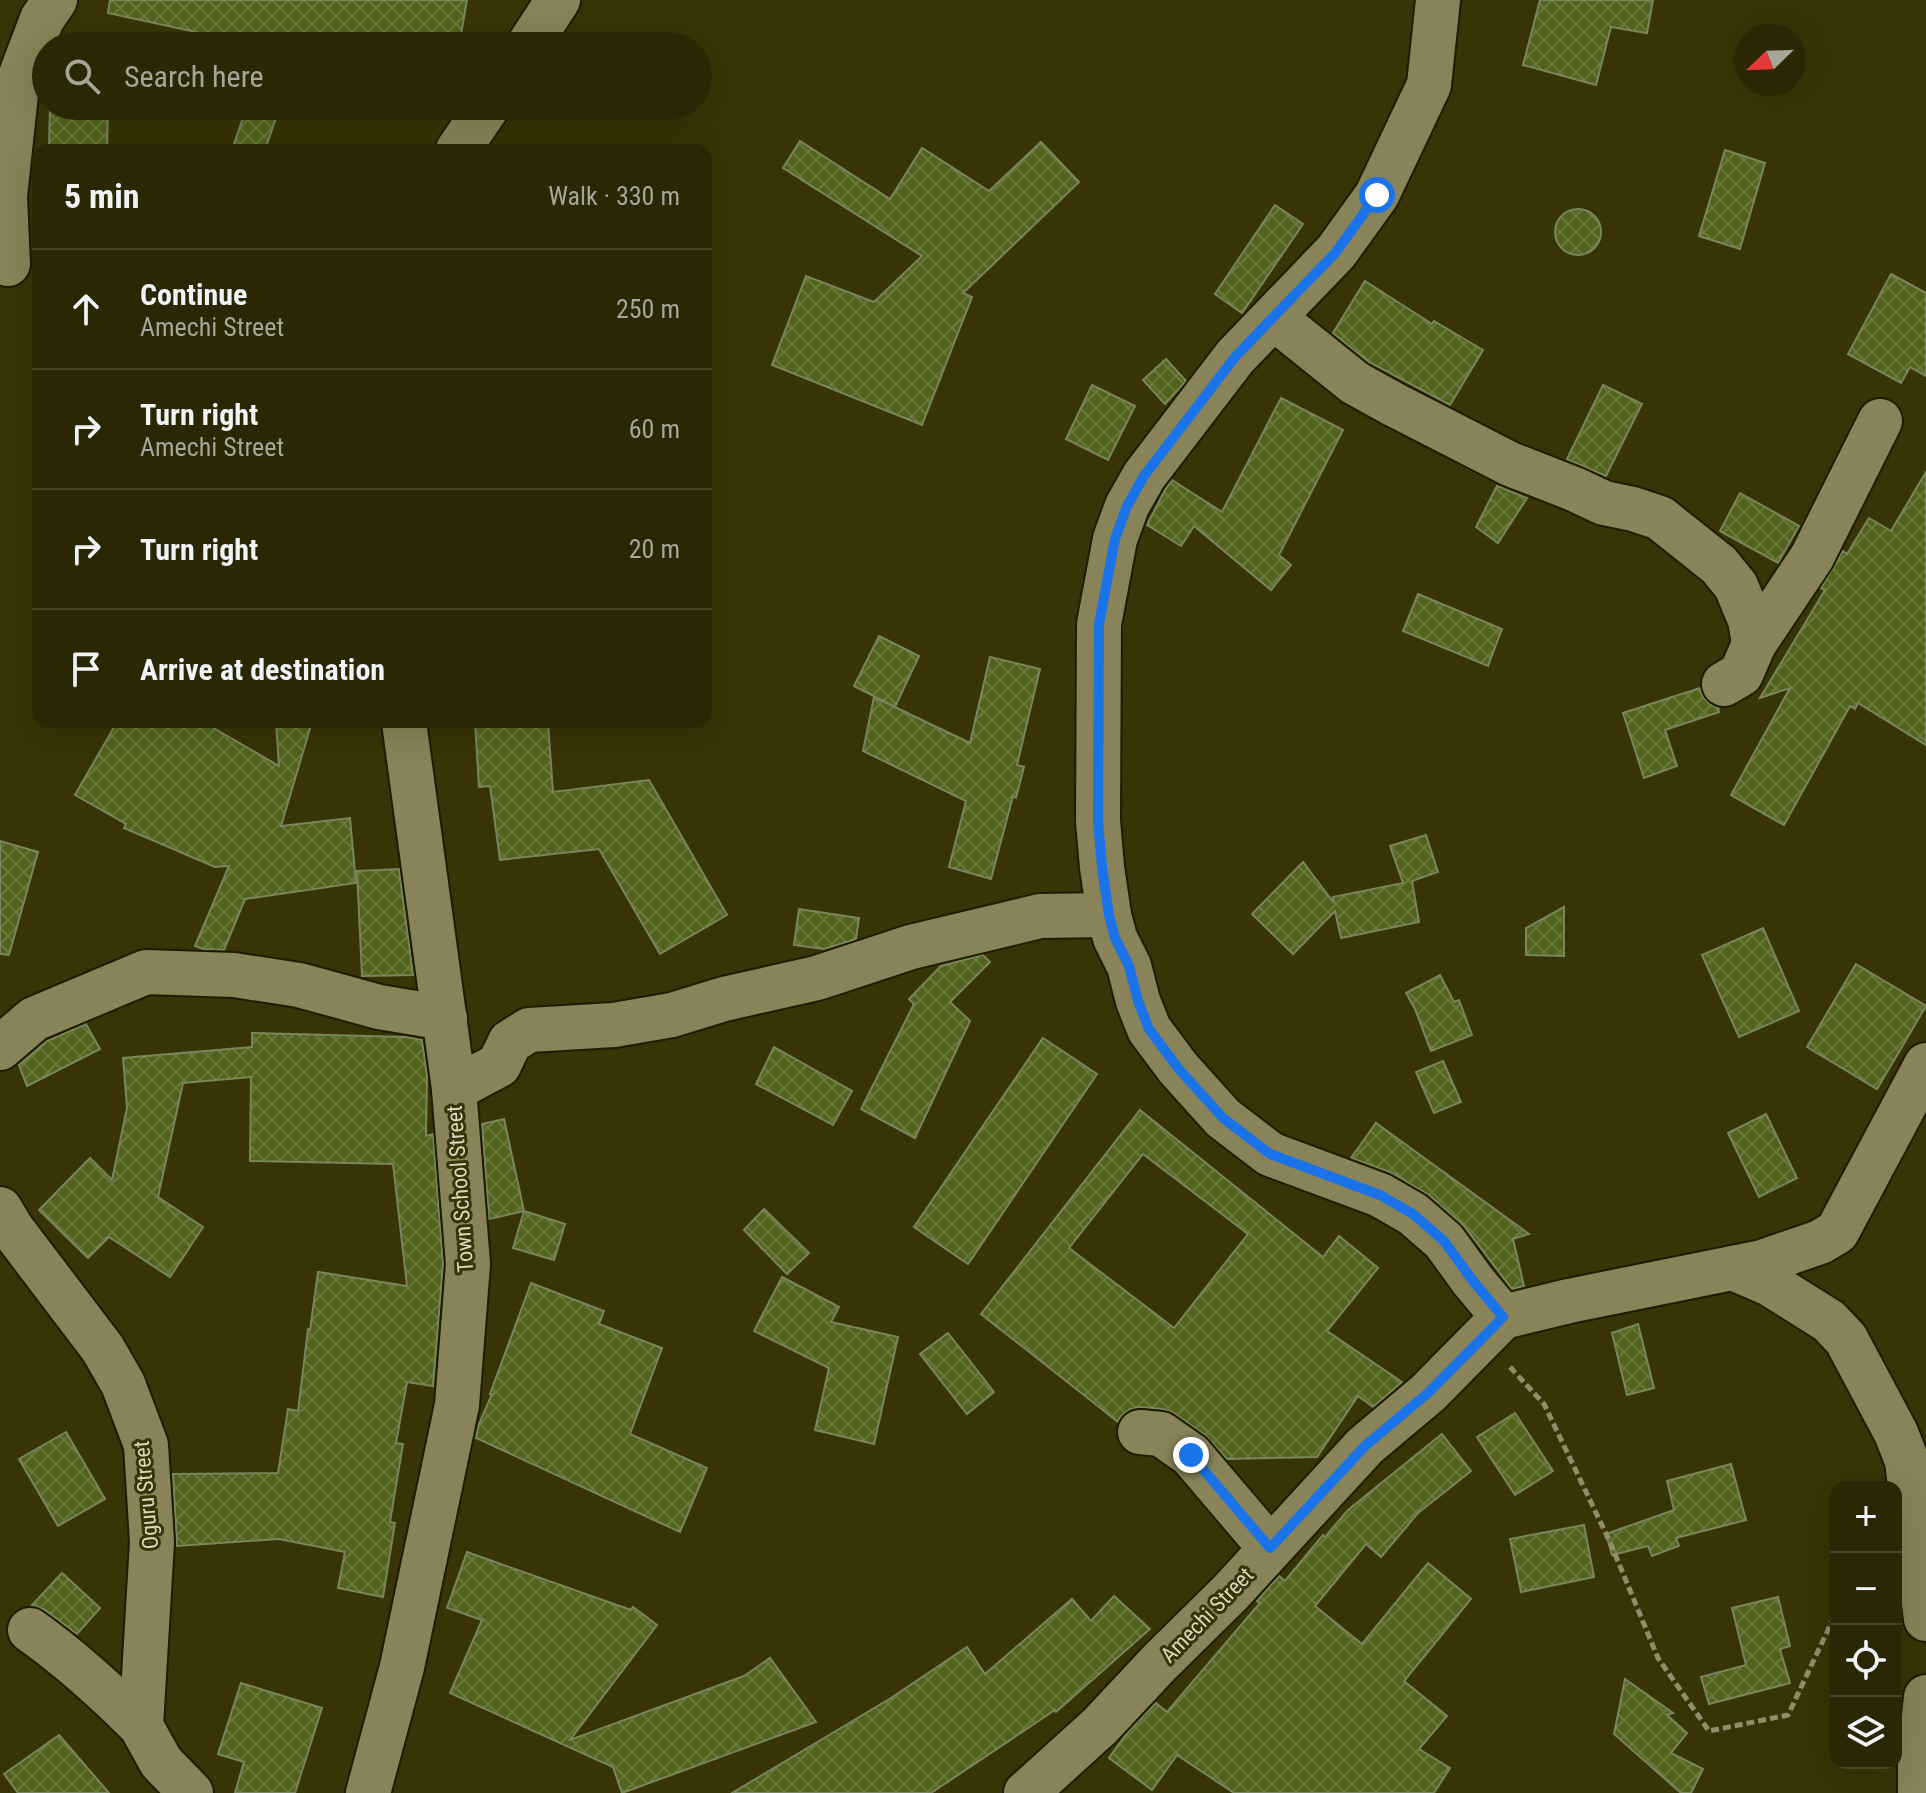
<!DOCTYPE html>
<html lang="en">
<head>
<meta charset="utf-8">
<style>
	:root { --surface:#2b2704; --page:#373313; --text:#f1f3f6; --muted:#a6a59a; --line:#474426 }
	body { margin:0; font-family:"Roboto Condensed",sans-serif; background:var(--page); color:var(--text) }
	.controls { position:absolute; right:24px; bottom:24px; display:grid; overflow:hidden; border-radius:16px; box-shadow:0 8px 32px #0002 }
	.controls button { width:72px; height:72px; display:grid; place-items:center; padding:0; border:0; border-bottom:2px solid var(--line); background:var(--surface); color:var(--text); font:40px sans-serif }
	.compass { position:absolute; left:1734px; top:24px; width:72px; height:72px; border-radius:50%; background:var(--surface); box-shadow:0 8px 32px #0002; rotate:247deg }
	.stop { position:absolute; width:24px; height:24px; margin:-18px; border:6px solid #1a73e8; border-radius:50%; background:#fff }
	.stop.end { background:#1a73e8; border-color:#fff; box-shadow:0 2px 8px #0008 }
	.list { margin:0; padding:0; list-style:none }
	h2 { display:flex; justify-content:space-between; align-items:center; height:104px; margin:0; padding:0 32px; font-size:34px }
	h2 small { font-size:26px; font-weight:400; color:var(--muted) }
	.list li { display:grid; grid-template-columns:52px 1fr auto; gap:24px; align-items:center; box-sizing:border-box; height:120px; padding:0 32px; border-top:2px solid var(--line) }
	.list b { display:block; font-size:30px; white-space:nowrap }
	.list p { margin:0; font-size:26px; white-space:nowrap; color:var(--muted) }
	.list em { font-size:26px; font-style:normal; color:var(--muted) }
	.icon { flex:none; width:44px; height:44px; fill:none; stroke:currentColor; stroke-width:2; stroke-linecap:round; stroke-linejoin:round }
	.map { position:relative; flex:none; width:1926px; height:1793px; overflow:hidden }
	.search { position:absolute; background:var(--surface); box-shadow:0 8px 32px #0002; left:32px; top:32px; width:680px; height:88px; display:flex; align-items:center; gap:20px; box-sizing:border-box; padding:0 28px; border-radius:44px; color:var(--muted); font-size:30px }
	.panel { position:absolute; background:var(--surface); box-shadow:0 8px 32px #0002; left:32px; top:144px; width:680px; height:584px; border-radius:16px }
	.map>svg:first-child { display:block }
	.building { fill:url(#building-cross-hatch); stroke:#79865c; stroke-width:2; fill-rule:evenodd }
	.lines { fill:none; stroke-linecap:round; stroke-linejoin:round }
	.minor-casing { stroke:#1f1b00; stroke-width:48 }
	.path { stroke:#908d6b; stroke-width:5; stroke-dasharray:8 4; stroke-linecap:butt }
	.minor { stroke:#888358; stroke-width:44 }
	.route { stroke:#1a73e8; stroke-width:10 }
	.labels { text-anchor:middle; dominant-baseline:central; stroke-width:6; stroke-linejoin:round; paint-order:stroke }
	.street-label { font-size:22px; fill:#dad8c1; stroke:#393406 }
</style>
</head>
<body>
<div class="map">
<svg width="1926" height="1793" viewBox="0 0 1926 1793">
	<defs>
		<pattern id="building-cross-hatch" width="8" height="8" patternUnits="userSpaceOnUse" patternTransform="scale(2)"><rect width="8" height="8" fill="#51631c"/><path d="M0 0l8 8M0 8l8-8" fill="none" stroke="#69793b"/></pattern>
	</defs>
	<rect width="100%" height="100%" fill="#393406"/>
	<g class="building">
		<polygon points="110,0 467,0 459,46 275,46 242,40 242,42 108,13"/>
		<polygon points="1540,0 1653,0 1647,33 1611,27 1596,85 1523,65"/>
		<polygon points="50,106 108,106 107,150 49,150"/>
		<polygon points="247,106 280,106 265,150 232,150"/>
		<polygon points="800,141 890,199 922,148 989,191 1041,142 1079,182 963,293 972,297 922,425 772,365 806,276 874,302 922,256 783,168"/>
		<polygon points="1725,150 1765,163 1740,249 1699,236"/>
		<polygon points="1275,205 1303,224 1242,313 1215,294"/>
		<circle cx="1578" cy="232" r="23"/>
		<polygon points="1891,274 1926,293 1926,376 1910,367 1901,383 1848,354"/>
		<polygon points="1365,281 1432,324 1434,321 1483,350 1450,405 1369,362 1333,333"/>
		<polygon points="1166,359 1186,381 1165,404 1143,380"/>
		<polygon points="1092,385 1135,406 1108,460 1066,439"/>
		<polygon points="1603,385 1642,404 1606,476 1567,459"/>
		<polygon points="1281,398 1343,430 1279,555 1291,565 1271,590 1194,526 1181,546 1147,525 1165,490 1172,480 1222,512"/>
		<polygon points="1926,472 1926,745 1858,703 1855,709 1850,706 1784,825 1731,795 1790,688 1760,698 1825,590 1821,588 1843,551 1847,554 1869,518 1891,531"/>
		<polygon points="1497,486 1527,498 1498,543 1476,527"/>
		<polygon points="1740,493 1799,526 1778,563 1720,531"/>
		<polygon points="1418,594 1502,629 1488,666 1403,631"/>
		<polygon points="879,636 919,656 895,707 854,686"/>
		<polygon points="990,657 1040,669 1017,765 1024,767 1016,798 1013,796 991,879 949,867 966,801 863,751 874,697 970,743"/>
		<polygon points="1700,688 1703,697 1711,705 1718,707 1719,712 1665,730 1677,766 1644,778 1623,713"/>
		<polygon points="117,722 203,722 279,766 276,722 312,722 281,826 350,818 356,883 245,899 224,950 203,949 195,946 229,866 215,867 124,828 126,824 75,795"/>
		<polygon points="475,722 548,722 553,792 649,780 727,915 660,954 599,849 500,860 490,786 479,787"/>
		<polygon points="1426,835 1438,872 1412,881 1419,922 1341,938 1335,911 1293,954 1252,914 1303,862 1334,903 1333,897 1403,883 1390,846"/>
		<polygon points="0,841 38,852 9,955 0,954"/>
		<polygon points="399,869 413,975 362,976 357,871"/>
		<polygon points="1564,907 1564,956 1526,955 1526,928"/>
		<polygon points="799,909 859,918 856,939 824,949 794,945"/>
		<polygon points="1763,928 1799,1011 1739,1037 1702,955"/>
		<polygon points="983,955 990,962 950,1002 970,1021 915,1138 861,1109 914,1004 909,999 941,966"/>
		<polygon points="1856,964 1926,1006 1877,1089 1807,1047"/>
		<polygon points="1440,975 1454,1002 1459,1000 1472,1035 1431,1051 1415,1009 1406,993"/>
		<polygon points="86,1024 100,1049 27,1086 19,1065 47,1041"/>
		<polygon points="252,1033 406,1037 422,1040 427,1076 426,1136 433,1134 443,1264 433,1386 407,1382 396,1443 403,1444 390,1522 395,1523 383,1597 338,1588 345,1552 279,1539 177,1546 173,1474 278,1473 288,1409 298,1411 308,1329 310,1330 318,1272 407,1286 393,1164 250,1161 251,1077 183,1083 158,1197 203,1227 170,1277 109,1237 88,1258 39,1210 90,1158 112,1180 127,1108 123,1058 252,1047"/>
		<polygon points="1043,1038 1097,1074 968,1264 914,1227"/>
		<polygon points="774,1047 852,1091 833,1125 756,1084"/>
		<polygon points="1443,1061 1461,1102 1434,1113 1416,1072"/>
		<path d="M1140,1110L1323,1257L1339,1236L1378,1268L1327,1331L1402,1382L1373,1407L1358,1396L1317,1457L1227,1459L1205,1435L1175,1414L1163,1409L1142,1407L1130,1409L1120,1417L1118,1422L981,1314ZM1143,1154L1248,1234L1174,1328L1069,1248Z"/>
		<polygon points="1766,1114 1797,1178 1759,1197 1728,1133"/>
		<polygon points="504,1119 524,1211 489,1219 482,1124"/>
		<polygon points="1376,1123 1529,1234 1513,1239 1524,1286 1512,1289 1464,1226 1429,1195 1392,1173 1351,1158"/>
		<polygon points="764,1209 809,1253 787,1274 744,1230"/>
		<polygon points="524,1211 565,1224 554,1260 513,1248"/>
		<polygon points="782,1277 839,1307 831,1322 898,1337 874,1444 815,1430 829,1368 754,1331"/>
		<polygon points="531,1283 604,1311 599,1324 662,1348 630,1434 707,1468 680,1532 476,1438 479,1424 492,1394 490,1394"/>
		<polygon points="1638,1324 1654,1388 1627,1395 1612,1333"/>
		<polygon points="948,1333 994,1392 967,1414 920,1354"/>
		<polygon points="1515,1413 1553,1471 1515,1495 1477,1437"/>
		<polygon points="66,1432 105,1499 58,1526 19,1459"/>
		<polygon points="1442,1434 1471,1471 1418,1513 1381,1557 1366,1544 1315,1606 1362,1644 1428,1563 1471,1599 1404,1681 1447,1716 1419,1749 1450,1768 1434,1793 1234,1793 1177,1755 1152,1790 1109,1758 1127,1733 1156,1703 1167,1712 1260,1603 1257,1601 1279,1576 1285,1581 1323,1535 1325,1537 1348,1510"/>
		<polygon points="1731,1464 1746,1520 1676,1538 1679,1546 1652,1556 1648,1546 1612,1555 1606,1534 1674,1510 1667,1481"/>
		<polygon points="1584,1525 1594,1577 1521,1592 1510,1539"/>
		<polygon points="467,1552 631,1610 633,1607 657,1625 570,1740 744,1676 770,1658 816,1722 622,1793 613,1767 450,1693 482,1620 447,1608"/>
		<polygon points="62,1573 100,1608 77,1634 45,1610 32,1605"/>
		<polygon points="1114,1596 1150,1629 1056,1712 1055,1710 931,1793 732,1793 891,1698 967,1647 985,1674 1072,1599 1091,1621"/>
		<polygon points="1778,1597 1790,1646 1780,1649 1790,1683 1709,1704 1701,1677 1746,1665 1732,1608"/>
		<polygon points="1625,1679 1673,1713 1667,1715 1687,1733 1671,1753 1703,1769 1691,1793 1681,1793 1614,1734"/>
		<polygon points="241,1683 322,1708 295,1793 235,1793 244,1762 218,1754"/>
		<polygon points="59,1735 109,1793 18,1793 4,1774"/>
	</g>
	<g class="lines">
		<g class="minor-casing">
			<g id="minor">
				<polyline points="1438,0 1429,85 1377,195 1336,252 1235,357 1144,476 1127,506 1115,539 1099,624 1098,821 1102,867 1109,915 1115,938 1129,966 1138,1001 1149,1029 1178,1068 1223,1118 1270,1154 1380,1195 1413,1214 1444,1241 1473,1281 1503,1317"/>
				<polyline points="528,46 558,0"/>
				<polyline points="458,150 488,106"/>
				<polyline points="8,264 5,196 17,85 42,19 55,0"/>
				<polyline points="1274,318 1355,383 1393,404 1510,464 1574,489 1604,503 1633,509 1660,518 1719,565 1736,586 1750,620 1754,644 1812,557 1880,421"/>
				<polyline points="1724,684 1741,674 1754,644"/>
				<polyline points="0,1048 34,1019 146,972 234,975 299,985 379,1007 445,1018"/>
				<polyline points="454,1089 499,1065 510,1042 529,1030 614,1025 672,1015 724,999 817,978 911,947 1040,916 1109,915"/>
				<polyline points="0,1209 12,1229 103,1349 123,1384 146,1445 152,1542 141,1726 161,1762 191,1793"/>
				<polyline points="1733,1268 1770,1284 1829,1321 1846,1339 1896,1433 1907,1461 1926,1619"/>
				<polyline points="1140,1432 1161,1434 1191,1455 1270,1548"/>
				<path d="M30,1630C71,1659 106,1691 141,1726"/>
				<polyline points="368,1793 402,1667 457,1405 468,1264 454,1089 404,722"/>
				<polyline points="1026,1793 1100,1726 1159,1663 1231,1592 1365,1446 1428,1393 1503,1317 1569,1301 1762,1262 1820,1242 1837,1232 1926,1065"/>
				<polyline points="1920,1793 1920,1756 1926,1697"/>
			</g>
		</g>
		<polyline class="path" points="1510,1367 1544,1404 1610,1542 1658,1658 1709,1731 1788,1715 1836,1613"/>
		<use href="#minor" class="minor"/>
	</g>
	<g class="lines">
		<polyline class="route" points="1191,1455 1270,1548 1365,1446 1428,1393 1503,1317 1473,1281 1444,1241 1413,1214 1380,1195 1270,1154 1223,1118 1178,1068 1149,1029 1138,1001 1129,966 1115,938 1109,915 1102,867 1098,821 1099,624 1115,539 1127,506 1144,476 1235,357 1336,252 1377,195"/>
	</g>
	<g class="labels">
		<g class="street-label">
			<text transform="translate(460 1189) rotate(-94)">Town School Street</text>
			<text transform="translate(146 1495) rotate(-95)">Oguru Street</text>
			<text transform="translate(1207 1615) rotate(-46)">Amechi Street</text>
		</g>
	</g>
</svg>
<div class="controls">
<button>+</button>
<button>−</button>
<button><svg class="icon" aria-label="locate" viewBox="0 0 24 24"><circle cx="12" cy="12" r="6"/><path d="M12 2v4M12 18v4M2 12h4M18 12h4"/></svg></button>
<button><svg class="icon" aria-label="layers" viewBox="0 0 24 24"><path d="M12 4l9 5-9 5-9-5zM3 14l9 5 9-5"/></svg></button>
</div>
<svg class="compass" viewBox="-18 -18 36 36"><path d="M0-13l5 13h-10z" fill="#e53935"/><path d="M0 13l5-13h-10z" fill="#a6a59a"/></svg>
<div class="stop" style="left:1377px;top:195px"></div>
<div class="stop end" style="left:1191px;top:1455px"></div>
<div class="search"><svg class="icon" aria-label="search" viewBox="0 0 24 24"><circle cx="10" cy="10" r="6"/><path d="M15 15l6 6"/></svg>Search here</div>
<section class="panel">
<h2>5 min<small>Walk · 330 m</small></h2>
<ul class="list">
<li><svg class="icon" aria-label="ahead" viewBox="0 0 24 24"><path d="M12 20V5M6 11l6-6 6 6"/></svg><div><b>Continue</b><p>Amechi Street</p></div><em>250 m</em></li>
<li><svg class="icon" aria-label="right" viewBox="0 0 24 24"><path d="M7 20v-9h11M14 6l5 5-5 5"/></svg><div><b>Turn right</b><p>Amechi Street</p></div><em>60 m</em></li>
<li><svg class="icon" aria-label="right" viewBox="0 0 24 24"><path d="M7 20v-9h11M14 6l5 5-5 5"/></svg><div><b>Turn right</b></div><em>20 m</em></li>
<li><svg class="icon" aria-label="arrive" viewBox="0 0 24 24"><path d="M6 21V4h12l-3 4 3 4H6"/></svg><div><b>Arrive at destination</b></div></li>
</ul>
</section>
</div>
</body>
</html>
